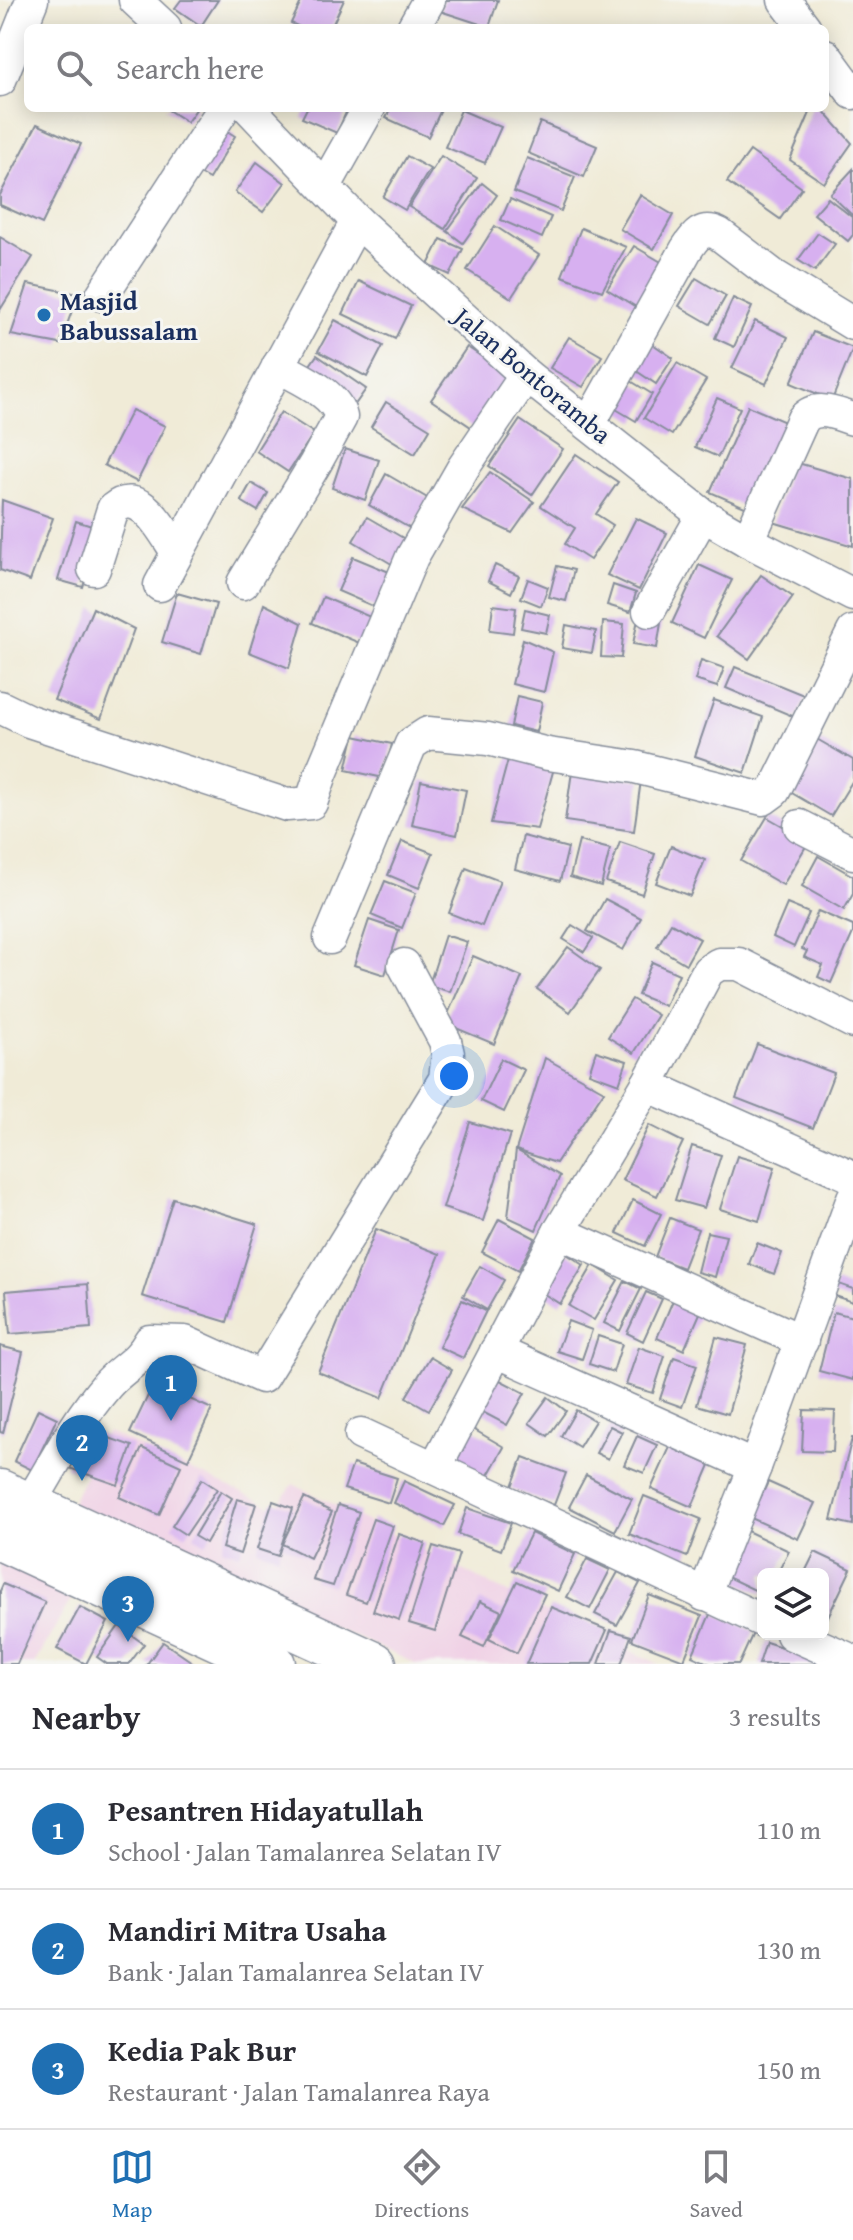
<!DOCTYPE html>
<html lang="en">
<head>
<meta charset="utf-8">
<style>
	:root { --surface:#fff; --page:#f2f2f3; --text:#2b2b33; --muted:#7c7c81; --line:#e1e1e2; --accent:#1f6fb2 }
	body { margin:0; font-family:"Gentium Book Plus",serif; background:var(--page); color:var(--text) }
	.controls { position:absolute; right:24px; bottom:24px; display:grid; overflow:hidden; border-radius:12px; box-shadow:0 4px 20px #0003 }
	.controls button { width:72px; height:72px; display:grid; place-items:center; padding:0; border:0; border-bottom:2px solid var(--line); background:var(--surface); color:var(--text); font:40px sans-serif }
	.you { position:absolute; left:454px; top:1076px; width:28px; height:28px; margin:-20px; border:6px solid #fff; border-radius:50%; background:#1a73e8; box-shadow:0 0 0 12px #1a73e833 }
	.badge { display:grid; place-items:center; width:52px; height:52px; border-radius:50%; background:var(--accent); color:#fff; font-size:26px; font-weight:700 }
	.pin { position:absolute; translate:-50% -66px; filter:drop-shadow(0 2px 4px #0008) }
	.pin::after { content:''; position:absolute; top:42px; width:28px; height:24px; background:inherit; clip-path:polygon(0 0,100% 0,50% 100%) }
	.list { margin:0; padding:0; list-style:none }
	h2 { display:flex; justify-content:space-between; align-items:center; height:104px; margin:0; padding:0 32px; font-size:34px }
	h2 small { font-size:26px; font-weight:400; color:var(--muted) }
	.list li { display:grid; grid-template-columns:52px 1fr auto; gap:24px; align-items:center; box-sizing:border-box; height:120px; padding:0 32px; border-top:2px solid var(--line) }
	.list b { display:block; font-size:30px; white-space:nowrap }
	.list p { margin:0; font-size:26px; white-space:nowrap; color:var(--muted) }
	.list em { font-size:26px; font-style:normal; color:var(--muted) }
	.icon { flex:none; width:44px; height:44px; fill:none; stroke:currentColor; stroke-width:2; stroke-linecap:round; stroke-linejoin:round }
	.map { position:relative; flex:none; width:853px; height:1664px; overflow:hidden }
	.search { position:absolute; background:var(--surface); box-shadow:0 4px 20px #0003; left:24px; right:24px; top:24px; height:88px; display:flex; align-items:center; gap:20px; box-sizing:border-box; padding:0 28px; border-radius:12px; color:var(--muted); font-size:30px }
	.sheet { height:464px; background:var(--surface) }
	nav { display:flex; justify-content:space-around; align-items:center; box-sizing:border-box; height:112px; border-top:2px solid var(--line); background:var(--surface); font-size:22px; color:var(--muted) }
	nav a { display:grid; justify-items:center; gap:4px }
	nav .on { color:var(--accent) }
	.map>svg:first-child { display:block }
	.built { fill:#f0d0e5 }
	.building { fill:#d7b0f0 }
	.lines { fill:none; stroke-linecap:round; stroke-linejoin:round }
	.street-casing { stroke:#868d9a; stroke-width:35 }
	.primary-casing { stroke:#868d9a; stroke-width:47 }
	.street { stroke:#fff; stroke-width:32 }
	.primary { stroke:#fff; stroke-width:44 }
	.poi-dot { fill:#1f6fb2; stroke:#f6f6f2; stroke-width:3 }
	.labels { text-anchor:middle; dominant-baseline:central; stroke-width:6; stroke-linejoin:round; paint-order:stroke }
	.poi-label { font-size:26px; font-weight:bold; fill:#1b2f5e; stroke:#f6f6f2; text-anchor:start }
	.street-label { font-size:26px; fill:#1b2f5e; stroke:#f6f6f2 }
</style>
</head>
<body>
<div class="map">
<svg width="853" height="1664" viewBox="0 0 853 1664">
	<rect width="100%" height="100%" fill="#f6f6f2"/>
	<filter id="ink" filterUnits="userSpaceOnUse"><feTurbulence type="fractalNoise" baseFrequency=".0125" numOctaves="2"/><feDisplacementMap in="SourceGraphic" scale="16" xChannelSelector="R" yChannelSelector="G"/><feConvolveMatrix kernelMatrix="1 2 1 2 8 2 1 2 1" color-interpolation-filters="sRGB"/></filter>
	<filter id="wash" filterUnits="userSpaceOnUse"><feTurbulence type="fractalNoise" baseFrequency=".006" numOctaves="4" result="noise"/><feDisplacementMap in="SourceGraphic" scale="32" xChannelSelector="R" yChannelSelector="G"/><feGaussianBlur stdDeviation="1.8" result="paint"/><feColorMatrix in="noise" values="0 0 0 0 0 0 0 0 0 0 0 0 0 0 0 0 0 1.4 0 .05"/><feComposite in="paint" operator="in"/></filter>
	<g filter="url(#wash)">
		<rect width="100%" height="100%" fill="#f0ebd7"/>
		<g class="built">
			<polygon points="107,1432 276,1508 293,1484 533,1606 659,1664 416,1664 69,1508"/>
			<polygon points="0,1561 74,1594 34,1664 0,1664"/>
		</g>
		<g id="blocks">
			<g class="building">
				<polygon points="181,0 218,0 201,26 175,8"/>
				<polygon points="302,0 344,0 331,28 302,28 291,23"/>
				<polygon points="444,0 498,0 489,27 440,11"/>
				<polygon points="165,108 197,108 187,122"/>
				<polygon points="307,108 348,108 337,133 302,118"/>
				<polygon points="391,108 436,108 441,110 428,137 386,118"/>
				<polygon points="812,108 821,108 852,143 824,183 790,160"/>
				<polygon points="461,110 501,127 485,163 445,147"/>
				<polygon points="540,122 597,146 584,177 528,153"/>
				<polygon points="37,124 81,144 42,224 0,205 0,195"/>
				<polygon points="217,125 235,136 209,179 191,169"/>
				<polygon points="750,151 802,188 780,219 727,182"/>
				<polygon points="407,156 430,169 405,210 383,197"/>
				<polygon points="441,156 477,178 445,229 409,207"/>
				<polygon points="527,158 575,177 561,211 514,192"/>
				<polygon points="257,162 285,183 263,212 235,192"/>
				<polygon points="853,169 853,216 830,194"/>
				<polygon points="482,183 497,195 463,243 447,231"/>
				<polygon points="640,195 673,215 654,249 620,229"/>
				<polygon points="828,198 853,218 853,235 848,241 814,214"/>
				<polygon points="510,199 551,217 542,238 501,220"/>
				<polygon points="495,226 539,255 511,298 467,270"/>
				<polygon points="581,228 626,247 602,291 562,276"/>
				<polygon points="818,233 835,244 815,271 798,260"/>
				<polygon points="0,237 33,257 0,310"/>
				<polygon points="441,239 463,249 450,275 428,265"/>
				<polygon points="634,246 668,266 641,310 607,289"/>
				<polygon points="696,278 726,296 710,324 679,306"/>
				<polygon points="359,281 411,306 395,339 343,314"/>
				<polygon points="28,284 78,294 60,344 11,335"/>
				<polygon points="733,298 752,307 734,347 715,338"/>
				<polygon points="335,320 383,346 367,377 318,351"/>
				<polygon points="755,321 788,337 766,384 732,368"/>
				<polygon points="813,332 853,348 832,400 791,383"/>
				<polygon points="569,337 602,356 583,387 550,368"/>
				<polygon points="644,338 673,358 656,384 626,364"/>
				<polygon points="467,347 511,376 474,429 431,400"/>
				<polygon points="317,355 366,389 354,406 306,371"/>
				<polygon points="677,363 706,380 672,435 644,418"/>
				<polygon points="621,375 652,394 636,421 604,402"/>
				<polygon points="717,398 740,408 718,457 695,447"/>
				<polygon points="386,402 430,429 415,454 371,427"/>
				<polygon points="748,406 792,425 754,511 710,492"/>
				<polygon points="132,410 165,426 137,482 104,465"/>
				<polygon points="281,412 314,433 288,472 256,451"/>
				<polygon points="520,420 563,449 532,495 489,466"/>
				<polygon points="345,449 379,460 365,500 332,488"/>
				<polygon points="576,454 618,482 596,514 613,525 590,560 565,544 575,528 541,506"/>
				<polygon points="791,461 853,479 853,546 773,522"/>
				<polygon points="490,472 534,502 512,533 462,509"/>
				<polygon points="386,474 429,499 411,529 369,505"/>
				<polygon points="251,483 268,493 258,511 241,501"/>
				<polygon points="2,500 53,518 30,581 0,570"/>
				<polygon points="367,517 410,542 395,566 353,541"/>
				<polygon points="636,518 667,533 639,590 607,575"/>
				<polygon points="76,521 101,529 83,587 58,580"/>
				<polygon points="353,557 399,576 384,611 338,591"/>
				<polygon points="495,565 519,576 511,593 488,581"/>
				<polygon points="699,565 732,580 704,638 672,623"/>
				<polygon points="557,566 574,570 566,601 549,597"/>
				<polygon points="761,575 793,597 749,659 717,636"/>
				<polygon points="528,579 548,587 541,606 521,598"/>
				<polygon points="613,585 636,593 630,612 607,605"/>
				<polygon points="177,593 216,604 201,654 162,642"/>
				<polygon points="323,597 375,619 364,645 312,623"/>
				<polygon points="264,604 302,623 289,668 249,652"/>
				<polygon points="493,605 516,608 513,633 490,630"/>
				<polygon points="93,608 134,629 101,719 54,700"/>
				<polygon points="525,609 550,615 546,633 521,628"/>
				<polygon points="638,619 661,623 657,648 633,644"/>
				<polygon points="603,622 624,624 621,658 601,657"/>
				<polygon points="566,625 596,631 592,653 562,648"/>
				<polygon points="523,639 553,652 544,692 512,684"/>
				<polygon points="701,660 724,668 717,687 695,680"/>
				<polygon points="735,667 806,696 797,718 726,688"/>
				<polygon points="517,696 542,702 536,732 511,726"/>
				<polygon points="714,700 763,717 745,773 695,756"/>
				<polygon points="354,736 392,744 384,778 346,770"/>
				<polygon points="815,738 853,760 853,780 831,816 785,789"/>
				<polygon points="509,756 554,768 537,829 491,823"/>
				<polygon points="572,771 641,780 634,831 565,821"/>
				<polygon points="421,781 466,790 457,835 412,825"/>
				<polygon points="767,817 809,841 783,885 741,861"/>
				<polygon points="523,836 568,848 560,881 515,869"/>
				<polygon points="402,841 433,853 419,888 388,875"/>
				<polygon points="579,841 610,849 601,886 570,877"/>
				<polygon points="620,842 655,854 642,894 606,882"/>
				<polygon points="671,846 705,860 690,896 656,883"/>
				<polygon points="818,856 853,876 853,894 844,910 802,886"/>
				<polygon points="466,868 500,881 482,926 449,913"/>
				<polygon points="385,881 416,893 402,928 371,915"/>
				<polygon points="605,899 641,918 623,950 587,931"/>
				<polygon points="787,904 809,913 794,947 773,937"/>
				<polygon points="818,911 853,926 853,933 831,983 818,977 823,965 804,957 807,951 802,949"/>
				<polygon points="369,920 399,930 385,975 354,965"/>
				<polygon points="671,923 700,939 686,964 657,947"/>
				<polygon points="572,925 593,938 584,952 563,939"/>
				<polygon points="445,935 467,942 450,992 429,985"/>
				<polygon points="568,947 600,970 570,1012 537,989"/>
				<polygon points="473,956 522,977 494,1044 444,1023"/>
				<polygon points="652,962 679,974 665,1006 638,995"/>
				<polygon points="632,999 658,1015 634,1053 608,1037"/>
				<polygon points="757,1044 834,1073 813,1128 736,1098"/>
				<polygon points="596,1051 627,1061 619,1084 589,1073"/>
				<polygon points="545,1058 604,1091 556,1163 516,1150"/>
				<polygon points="501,1059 524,1070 504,1112 481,1101"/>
				<polygon points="470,1122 510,1134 483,1221 443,1208"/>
				<polygon points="649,1125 683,1142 657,1196 622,1180"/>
				<polygon points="692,1146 721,1155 704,1208 675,1200"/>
				<polygon points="516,1150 560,1176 536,1230 508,1217"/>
				<polygon points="737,1156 775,1167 759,1221 720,1209"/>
				<polygon points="173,1198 257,1224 227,1322 142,1296"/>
				<polygon points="633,1200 661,1214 645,1246 617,1233"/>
				<polygon points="670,1218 698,1229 683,1268 655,1257"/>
				<polygon points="499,1219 535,1238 518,1271 482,1252"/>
				<polygon points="376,1229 440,1254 382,1398 318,1372"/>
				<polygon points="707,1232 726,1236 715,1277 697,1272"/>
				<polygon points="757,1243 782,1253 774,1274 749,1264"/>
				<polygon points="565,1253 584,1265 560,1304 541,1292"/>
				<polygon points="593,1265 618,1280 594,1320 569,1306"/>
				<polygon points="480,1266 504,1280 487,1310 463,1296"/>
				<polygon points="625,1281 641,1289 620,1331 604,1323"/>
				<polygon points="836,1283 853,1289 853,1302 832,1295"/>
				<polygon points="88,1284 91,1328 10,1334 6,1291"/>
				<polygon points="646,1292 662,1299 643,1341 627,1333"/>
				<polygon points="462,1300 486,1311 463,1358 439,1347"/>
				<polygon points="673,1300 701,1311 684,1350 657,1338"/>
				<polygon points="834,1312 853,1317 853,1380 819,1371"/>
				<polygon points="568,1321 592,1330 582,1359 557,1351"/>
				<polygon points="598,1336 622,1344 613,1372 589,1364"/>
				<polygon points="716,1337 747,1345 728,1414 697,1405"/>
				<polygon points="0,1346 23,1352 3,1433 0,1432"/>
				<polygon points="639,1347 665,1356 653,1393 626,1385"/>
				<polygon points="430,1357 452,1370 429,1410 406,1397"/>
				<polygon points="674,1357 697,1365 682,1407 660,1399"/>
				<polygon points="494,1377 525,1393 507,1425 477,1409"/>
				<polygon points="154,1383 212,1409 188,1460 130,1433"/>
				<polygon points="548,1397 566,1411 548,1436 529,1423"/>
				<polygon points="38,1409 57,1418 32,1470 14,1461"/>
				<polygon points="576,1410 595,1421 579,1447 561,1436"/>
				<polygon points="804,1410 835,1411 833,1452 802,1451"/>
				<polygon points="610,1426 622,1432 608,1459 596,1453"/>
				<polygon points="81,1428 132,1446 118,1485 66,1467"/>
				<polygon points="473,1429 504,1447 483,1484 452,1466"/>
				<polygon points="637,1436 657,1445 644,1473 624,1465"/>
				<polygon points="852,1438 853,1438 853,1525 831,1520"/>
				<polygon points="670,1447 710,1465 692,1507 651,1489"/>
				<polygon points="142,1448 181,1466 159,1515 119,1497"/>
				<polygon points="523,1457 566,1473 554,1505 511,1489"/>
				<polygon points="353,1464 397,1478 389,1503 344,1489"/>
				<polygon points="586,1475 632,1499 615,1531 569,1507"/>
				<polygon points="202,1479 217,1489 186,1535 172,1526"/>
				<polygon points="404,1481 455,1505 444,1526 394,1503"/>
				<polygon points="768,1482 815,1503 798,1539 751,1518"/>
				<polygon points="221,1491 232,1498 206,1543 194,1536"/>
				<polygon points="644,1496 701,1519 687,1557 629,1534"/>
				<polygon points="304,1498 332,1512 310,1558 282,1544"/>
				<polygon points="237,1499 256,1504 240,1554 222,1548"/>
				<polygon points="273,1501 293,1508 278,1556 257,1549"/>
				<polygon points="338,1505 359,1512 333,1586 313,1580"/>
				<polygon points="467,1508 511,1523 501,1550 458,1534"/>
				<polygon points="373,1519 393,1526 366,1602 346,1595"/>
				<polygon points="743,1529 789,1551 777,1574 763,1574 763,1594 721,1574"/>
				<polygon points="531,1533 575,1554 558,1591 513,1570"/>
				<polygon points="399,1534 425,1543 399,1620 373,1611"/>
				<polygon points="433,1546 459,1554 435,1631 409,1623"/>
				<polygon points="815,1552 851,1569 823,1627 823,1574 804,1574"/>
				<polygon points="587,1559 610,1570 590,1609 567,1597"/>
				<polygon points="618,1572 640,1583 617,1625 595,1614"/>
				<polygon points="517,1581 545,1594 517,1653 489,1639"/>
				<polygon points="3,1584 45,1602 17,1664 0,1664 0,1591"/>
				<polygon points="649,1595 702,1616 684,1660 632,1640"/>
				<polygon points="480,1601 501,1611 484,1647 462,1637"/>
				<polygon points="80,1607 108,1622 86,1664 57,1649"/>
				<polygon points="551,1607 607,1630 592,1664 526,1664"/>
				<polygon points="711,1612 754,1631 739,1664 710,1664 692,1656"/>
				<polygon points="119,1626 144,1644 129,1664 107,1664 97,1657"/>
				<polygon points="611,1630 631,1636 621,1664 599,1664"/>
				<polygon points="163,1642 195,1664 147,1664"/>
				<polygon points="766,1642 830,1663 830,1664 759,1664"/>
			</g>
		</g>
	</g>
	<g filter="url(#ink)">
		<use href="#blocks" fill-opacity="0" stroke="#868d9a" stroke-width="2"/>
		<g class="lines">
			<g class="street-casing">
				<g id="street">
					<polyline points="135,0 165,28"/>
					<polyline points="784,0 805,28"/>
					<polyline points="413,28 429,0"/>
					<polyline points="825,55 853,93"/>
					<polyline points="0,80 32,0"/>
					<polyline points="249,108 357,221 526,375 703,515 748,541 853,595"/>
					<polyline points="325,186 369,108"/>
					<polyline points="102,295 224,108"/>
					<path d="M589,424L686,250C695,236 702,226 719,234L774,276L853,324"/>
					<path d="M748,541L803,419C817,404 836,414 853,419"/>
					<path d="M94,569L113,509C141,485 164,533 177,552"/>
					<path d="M243,583L315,464L341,417C335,392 298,378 278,366"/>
					<polyline points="160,585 357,221"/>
					<polyline points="649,611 703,515"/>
					<polyline points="0,707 29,721 287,805 311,803 321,774 412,557 463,468 526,375"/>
					<polyline points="800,826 853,853"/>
					<polyline points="330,938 411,744 428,733 488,739 548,754 635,767 763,799 774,791 853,632"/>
					<polyline points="647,1085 853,1177"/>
					<polyline points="559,1232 802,1341"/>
					<polyline points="496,1351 755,1467"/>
					<polyline points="361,1434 763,1621"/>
					<polyline points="435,1468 559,1232 647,1085 708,971 719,964 739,964 853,1022"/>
					<path d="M29,1505C54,1464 76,1421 107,1385C123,1367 138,1363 150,1341L185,1342L262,1377L445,1079L448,1054L445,1041L404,965"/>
					<polyline points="704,1595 755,1467 853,1198"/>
					<polyline points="792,1634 853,1661"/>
				</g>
			</g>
			<g class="primary-casing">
				<g id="primary">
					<polyline points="0,1492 374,1664"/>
					<polyline points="0,1538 273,1664"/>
				</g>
			</g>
			<use href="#street" class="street"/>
			<use href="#primary" class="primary"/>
		</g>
	</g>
	<circle class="poi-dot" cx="44" cy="315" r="8"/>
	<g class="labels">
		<g class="poi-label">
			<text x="60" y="300">Masjid<tspan x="60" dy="30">Babussalam</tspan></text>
		</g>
		<g class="street-label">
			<text transform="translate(533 375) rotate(40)">Jalan Bontoramba</text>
		</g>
	</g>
</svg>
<div class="controls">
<button><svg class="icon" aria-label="layers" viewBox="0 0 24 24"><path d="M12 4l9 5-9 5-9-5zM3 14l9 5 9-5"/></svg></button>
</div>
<div class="you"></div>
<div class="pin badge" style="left:171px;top:1421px">1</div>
<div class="pin badge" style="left:82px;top:1481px">2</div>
<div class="pin badge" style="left:128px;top:1642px">3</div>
<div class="search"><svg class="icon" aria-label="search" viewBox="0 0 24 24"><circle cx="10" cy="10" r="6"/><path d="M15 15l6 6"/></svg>Search here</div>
</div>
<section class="sheet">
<h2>Nearby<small>3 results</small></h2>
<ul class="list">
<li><span class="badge">1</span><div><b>Pesantren Hidayatullah</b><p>School · Jalan Tamalanrea Selatan IV</p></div><em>110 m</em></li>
<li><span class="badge">2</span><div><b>Mandiri Mitra Usaha</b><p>Bank · Jalan Tamalanrea Selatan IV</p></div><em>130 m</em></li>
<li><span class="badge">3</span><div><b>Kedia Pak Bur</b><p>Restaurant · Jalan Tamalanrea Raya</p></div><em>150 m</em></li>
</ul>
</section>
<nav>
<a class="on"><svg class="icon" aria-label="map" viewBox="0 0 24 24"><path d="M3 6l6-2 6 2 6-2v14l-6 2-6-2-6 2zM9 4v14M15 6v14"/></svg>Map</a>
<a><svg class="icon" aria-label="directions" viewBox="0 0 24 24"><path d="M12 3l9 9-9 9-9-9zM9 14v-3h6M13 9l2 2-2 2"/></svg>Directions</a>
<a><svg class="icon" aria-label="saved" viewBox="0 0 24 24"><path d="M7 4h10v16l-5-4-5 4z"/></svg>Saved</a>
</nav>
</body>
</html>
